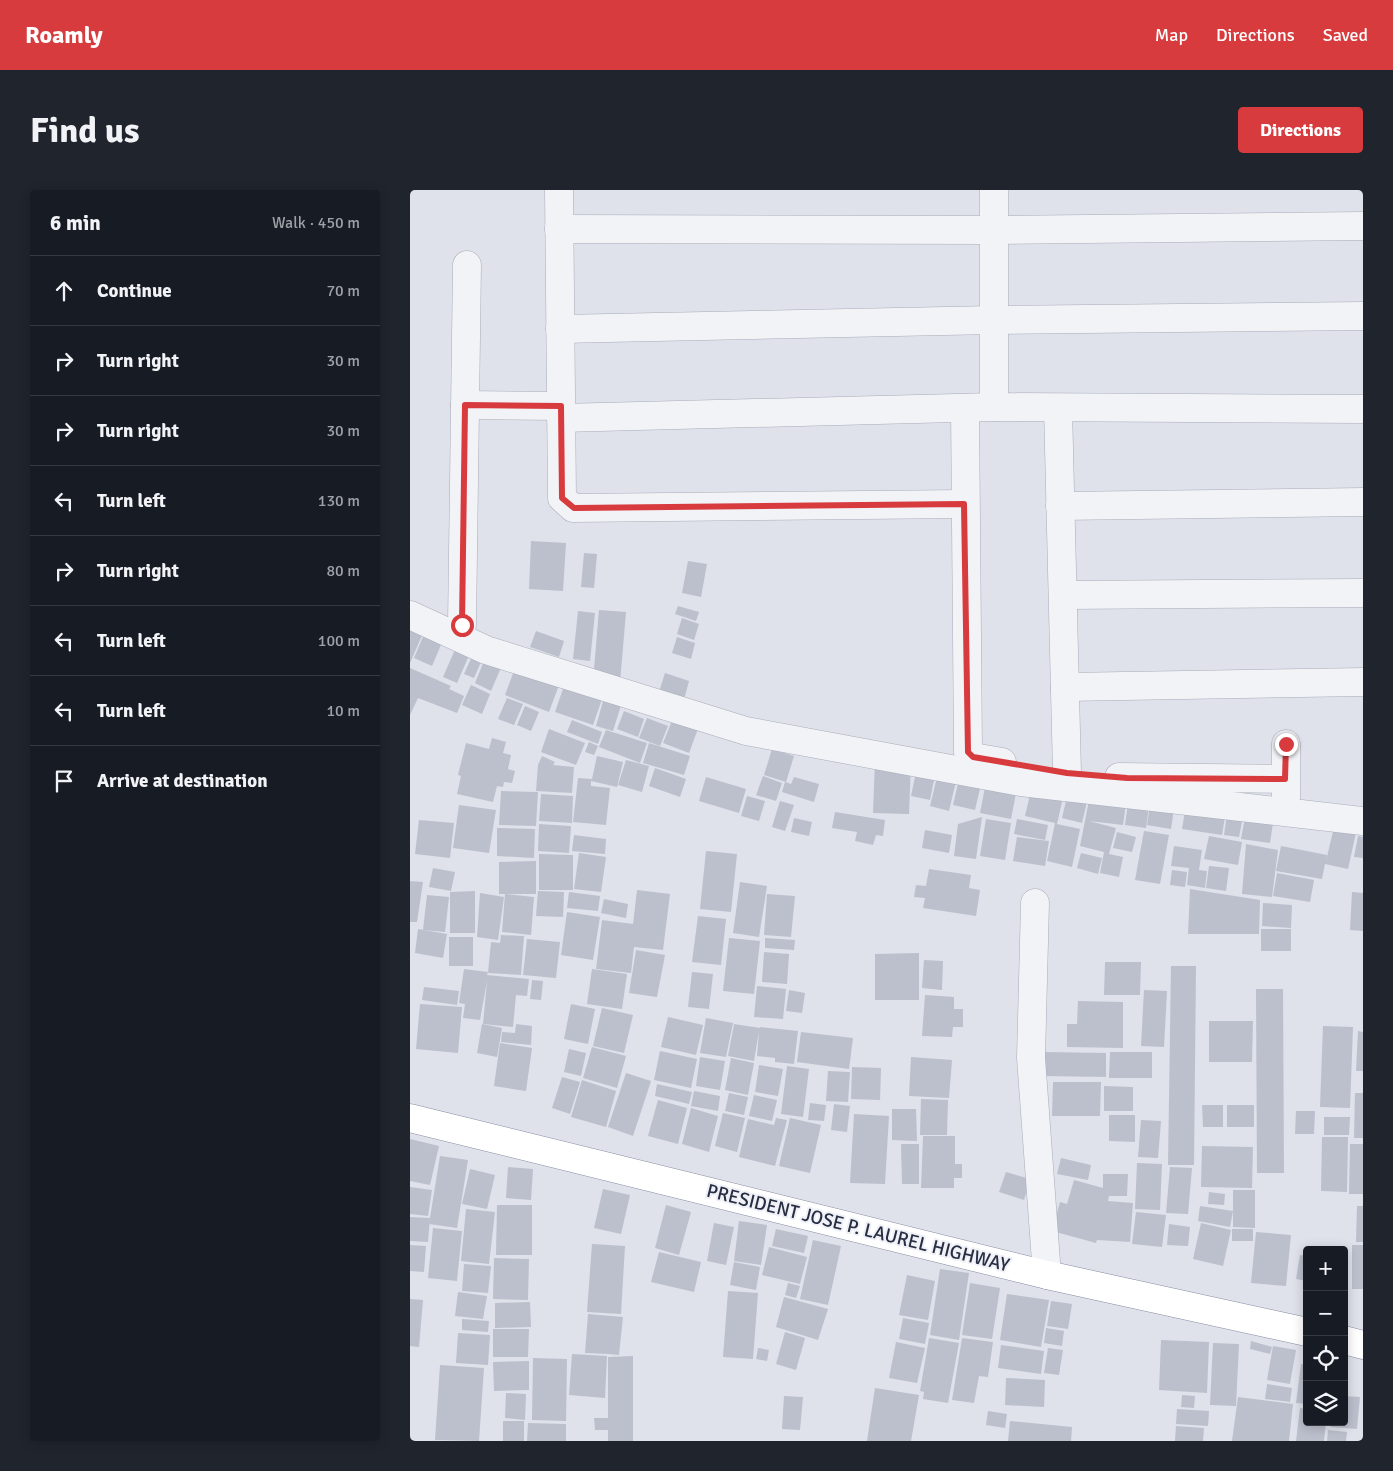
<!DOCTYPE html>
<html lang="en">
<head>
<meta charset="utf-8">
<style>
	:root { --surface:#171b24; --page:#20242c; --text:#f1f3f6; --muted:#9ea1a6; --line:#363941; --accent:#d83b3e }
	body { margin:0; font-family:Signika,sans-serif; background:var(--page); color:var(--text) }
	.controls { position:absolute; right:15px; bottom:15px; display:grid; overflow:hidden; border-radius:5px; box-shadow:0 2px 12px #0003 }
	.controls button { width:45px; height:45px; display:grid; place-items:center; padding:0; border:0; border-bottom:1px solid var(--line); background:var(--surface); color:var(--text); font:25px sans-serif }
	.stop { position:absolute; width:15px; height:15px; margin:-11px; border:4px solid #d83b3e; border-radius:50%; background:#fff }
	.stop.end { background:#d83b3e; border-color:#fff; box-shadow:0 1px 5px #0008 }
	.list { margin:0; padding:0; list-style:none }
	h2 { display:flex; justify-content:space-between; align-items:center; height:65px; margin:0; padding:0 20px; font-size:21px }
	h2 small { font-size:16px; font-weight:400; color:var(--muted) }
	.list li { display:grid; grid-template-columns:32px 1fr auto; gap:15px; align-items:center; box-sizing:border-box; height:70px; padding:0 20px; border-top:1px solid var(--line) }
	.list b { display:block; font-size:19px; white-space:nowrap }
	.list em { font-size:16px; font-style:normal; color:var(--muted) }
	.icon { flex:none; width:28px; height:28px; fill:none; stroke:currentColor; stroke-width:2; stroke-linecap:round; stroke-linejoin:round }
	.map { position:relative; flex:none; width:953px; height:1251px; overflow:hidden; border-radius:5px }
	header { display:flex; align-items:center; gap:30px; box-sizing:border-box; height:70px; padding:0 25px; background:var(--accent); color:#fff }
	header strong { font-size:24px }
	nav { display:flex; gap:28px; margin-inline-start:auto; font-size:18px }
	.intro { display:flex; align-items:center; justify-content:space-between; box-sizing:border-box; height:120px; padding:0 30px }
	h1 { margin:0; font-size:35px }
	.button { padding:12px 22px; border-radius:5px; background:var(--accent); color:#fff; font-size:18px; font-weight:700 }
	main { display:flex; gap:30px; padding:0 30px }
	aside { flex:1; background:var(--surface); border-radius:5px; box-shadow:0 2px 12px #0003 }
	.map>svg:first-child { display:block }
	.building { fill:#bcc0cd }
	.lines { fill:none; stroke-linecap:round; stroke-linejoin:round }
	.minor-casing { stroke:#a8acb8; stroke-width:29 }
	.highway-casing { stroke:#868da1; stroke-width:29 }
	.minor { stroke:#f2f3f7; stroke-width:28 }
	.highway { stroke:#fff; stroke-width:28 }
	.route { stroke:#d83b3e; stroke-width:6 }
	.labels { text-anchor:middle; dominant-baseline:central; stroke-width:4; stroke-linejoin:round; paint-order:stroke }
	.street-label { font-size:19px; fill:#272d42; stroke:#eff1f7 }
</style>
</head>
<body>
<header>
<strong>Roamly</strong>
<nav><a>Map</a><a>Directions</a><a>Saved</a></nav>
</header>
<div class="intro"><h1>Find us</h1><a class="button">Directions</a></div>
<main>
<aside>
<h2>6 min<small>Walk · 450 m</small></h2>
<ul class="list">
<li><svg class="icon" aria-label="ahead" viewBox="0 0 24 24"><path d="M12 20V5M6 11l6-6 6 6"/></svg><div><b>Continue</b></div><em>70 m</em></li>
<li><svg class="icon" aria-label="right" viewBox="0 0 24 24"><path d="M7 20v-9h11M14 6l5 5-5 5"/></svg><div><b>Turn right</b></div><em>30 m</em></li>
<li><svg class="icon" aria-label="right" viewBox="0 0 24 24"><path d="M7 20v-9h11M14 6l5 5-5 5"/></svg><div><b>Turn right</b></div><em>30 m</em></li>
<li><svg class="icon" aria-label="left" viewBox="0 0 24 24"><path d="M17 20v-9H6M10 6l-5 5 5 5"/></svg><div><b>Turn left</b></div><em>130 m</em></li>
<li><svg class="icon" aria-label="right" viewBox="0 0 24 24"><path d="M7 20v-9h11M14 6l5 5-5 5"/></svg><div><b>Turn right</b></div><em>80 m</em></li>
<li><svg class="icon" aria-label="left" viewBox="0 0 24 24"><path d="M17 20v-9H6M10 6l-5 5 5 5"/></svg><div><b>Turn left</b></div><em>100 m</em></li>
<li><svg class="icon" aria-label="left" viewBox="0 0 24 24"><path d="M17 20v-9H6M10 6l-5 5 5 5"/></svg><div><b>Turn left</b></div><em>10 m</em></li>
<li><svg class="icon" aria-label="arrive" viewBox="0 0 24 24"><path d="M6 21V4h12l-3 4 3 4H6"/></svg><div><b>Arrive at destination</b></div></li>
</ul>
</aside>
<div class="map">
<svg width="953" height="1251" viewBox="0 0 953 1251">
	<rect width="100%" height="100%" fill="#dfe2ea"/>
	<g class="building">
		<polygon points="121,351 156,353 153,401 119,399"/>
		<polygon points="174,363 187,364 184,398 171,397"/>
		<polygon points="278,371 297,374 291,407 272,403"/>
		<polygon points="268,416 289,422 286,431 265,424"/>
		<polygon points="189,420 216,422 210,493 183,491"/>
		<polygon points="168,421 185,423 180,471 163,469"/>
		<polygon points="272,428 289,434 284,450 267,444"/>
		<polygon points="0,435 14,441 0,473"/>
		<polygon points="126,441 154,451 149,467 120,457"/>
		<polygon points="15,442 33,450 22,476 4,468"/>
		<polygon points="267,447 285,453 281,469 262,463"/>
		<polygon points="47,455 61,461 47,493 33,487"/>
		<polygon points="65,460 74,465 64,488 54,484"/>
		<polygon points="76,466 93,473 81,501 65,493"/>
		<polygon points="0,478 41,496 39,499 54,506 47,523 8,508 0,525"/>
		<polygon points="105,478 149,495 139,522 95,505"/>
		<polygon points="255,483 279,491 273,513 248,505"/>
		<polygon points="61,495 80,504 72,524 52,515"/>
		<polygon points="154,496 192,509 183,535 145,522"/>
		<polygon points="195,504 213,509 203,541 186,536"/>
		<polygon points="97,508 113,514 104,535 88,529"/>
		<polygon points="115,516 129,522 121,541 107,535"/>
		<polygon points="214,521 234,529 228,547 207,539"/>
		<polygon points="264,526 289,536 279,563 253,553"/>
		<polygon points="237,528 258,536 250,556 229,548"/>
		<polygon points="162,530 192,542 188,554 157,542"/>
		<polygon points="139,539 175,553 166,575 131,562"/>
		<polygon points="196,540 237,553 230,573 189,557"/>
		<polygon points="82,548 96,552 93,563 101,565 98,579 105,581 102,593 94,592 93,597 87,596 83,612 47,604 51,586 48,585 56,553 79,559"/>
		<polygon points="179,552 188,556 184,565 175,562"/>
		<polygon points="239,553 280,566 274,585 233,573"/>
		<polygon points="362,559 384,566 376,592 354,585"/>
		<polygon points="132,566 145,572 143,575 164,577 162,603 126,601 128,575"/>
		<polygon points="187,566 213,572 207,597 181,591 181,596 200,598 196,635 163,632 168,588 182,589"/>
		<polygon points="216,570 239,576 232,602 208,595"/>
		<polygon points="465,571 501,572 499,624 463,623"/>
		<polygon points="245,578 276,589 270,607 239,596"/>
		<polygon points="506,582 525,585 520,610 501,606"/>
		<polygon points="528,583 547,587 539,621 520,616"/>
		<polygon points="550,585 572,590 565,620 543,615"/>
		<polygon points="353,586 372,593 366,611 346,605"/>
		<polygon points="296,587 336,599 329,623 289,611"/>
		<polygon points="384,587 409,594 404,612 372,602 375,592 381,594"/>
		<polygon points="577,587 608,593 601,629 570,623"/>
		<polygon points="622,596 654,603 647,634 670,639 662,677 637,671 645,633 615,626"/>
		<polygon points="659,598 679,603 672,633 652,628"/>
		<polygon points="681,600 717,606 713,635 679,631 706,638 699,664 713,667 709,687 690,683 694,662 670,656"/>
		<polygon points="91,601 128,602 126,636 89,635"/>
		<polygon points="131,604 163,606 162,633 129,631"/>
		<polygon points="719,605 740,609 736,638 715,635"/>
		<polygon points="337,606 355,611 349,631 331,626"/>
		<polygon points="741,608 765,612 761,639 737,635"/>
		<polygon points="370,611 384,615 375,641 362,637"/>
		<polygon points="49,615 86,620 79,663 43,658"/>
		<polygon points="776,615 816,621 812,645 772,639"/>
		<polygon points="818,618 834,621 829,647 814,645"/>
		<polygon points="425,622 475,630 473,646 466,645 463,655 445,651 447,642 422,638"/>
		<polygon points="836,622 864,626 860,653 831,649"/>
		<polygon points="572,627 566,669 544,666 548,634"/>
		<polygon points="384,628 402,632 399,646 381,642"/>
		<polygon points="576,629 601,633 595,670 570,666"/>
		<polygon points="607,629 638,635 635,650 604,644"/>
		<polygon points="9,630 44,633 40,668 5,664"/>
		<polygon points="925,633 947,638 938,679 915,674 912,689 866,681 871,656 917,665 916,671"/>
		<polygon points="129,634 161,636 159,663 128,661"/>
		<polygon points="87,638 125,639 124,668 87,666"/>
		<polygon points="515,640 542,645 539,663 512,658"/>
		<polygon points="734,641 759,645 750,694 725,690"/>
		<polygon points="707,642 726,647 722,662 703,658"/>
		<polygon points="164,645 196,649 195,664 162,661"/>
		<polygon points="799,646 832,652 828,675 794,669"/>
		<polygon points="948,646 953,647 953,668 944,667"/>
		<polygon points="607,647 639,651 635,676 603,671"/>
		<polygon points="836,654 868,660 862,707 832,704"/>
		<polygon points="764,656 792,660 789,680 797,681 795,698 777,695 779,678 761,676"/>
		<polygon points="296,661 327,664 321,722 290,719"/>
		<polygon points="169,663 196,667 191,702 164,699"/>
		<polygon points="671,663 692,668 688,684 667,678"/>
		<polygon points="129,664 163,665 163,700 129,700"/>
		<polygon points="126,671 126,704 89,704 89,672"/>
		<polygon points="799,676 819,678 816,701 796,698"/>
		<polygon points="23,678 45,682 41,701 19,697"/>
		<polygon points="519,679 561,685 559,698 570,700 566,726 513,718 515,708 504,707 506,695 516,696"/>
		<polygon points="762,680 777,682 775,697 760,695"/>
		<polygon points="867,683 904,690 900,712 863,706"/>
		<polygon points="0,691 13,692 7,732 0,732"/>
		<polygon points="330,692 357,696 349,747 323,743"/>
		<polygon points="780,699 850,710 849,744 778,744"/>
		<polygon points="227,700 260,704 253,760 224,757 221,783 186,779 192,730 223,734"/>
		<polygon points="65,701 65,743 40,743 40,702"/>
		<polygon points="128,701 154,702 153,727 126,726"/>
		<polygon points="159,702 190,706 188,721 157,718"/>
		<polygon points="942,702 953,703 953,741 940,740"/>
		<polygon points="70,703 94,707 88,750 67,747"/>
		<polygon points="95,704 124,707 121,745 92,742"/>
		<polygon points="357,704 385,706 381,747 354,745"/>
		<polygon points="17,705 39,707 35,742 13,740"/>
		<polygon points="194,709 218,714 216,728 191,723"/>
		<polygon points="853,713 882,715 881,738 852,736"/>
		<polygon points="157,722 190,727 183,770 151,765"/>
		<polygon points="288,726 316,729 311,775 282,772"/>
		<polygon points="8,739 37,744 33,768 5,763"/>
		<rect x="851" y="739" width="30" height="22"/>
		<polygon points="91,745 114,746 111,785 78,783 81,752 90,753"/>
		<rect x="39" y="747" width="24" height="29"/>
		<polygon points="319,748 350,751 344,804 313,801"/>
		<polygon points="355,748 385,750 384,760 355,758"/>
		<polygon points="117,749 150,752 146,788 113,785"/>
		<polygon points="226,760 255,765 247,807 219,803"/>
		<polygon points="354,762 379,764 377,794 352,792"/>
		<polygon points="509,763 509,810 465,810 465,764"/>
		<polygon points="514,770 533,771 532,800 512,798"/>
		<polygon points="695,772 731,772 730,805 694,805"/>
		<polygon points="761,776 786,776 784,975 758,975"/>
		<polygon points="54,779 78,782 77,785 119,789 117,806 106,805 103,837 73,834 77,791 70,830 53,828 55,814 49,813"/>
		<polygon points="182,779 217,784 212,819 177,814"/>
		<polygon points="282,782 303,784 299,819 278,817"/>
		<polygon points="122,790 133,791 131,810 120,809"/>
		<polygon points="347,796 376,799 373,829 344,827"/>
		<polygon points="14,797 49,801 47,815 12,810"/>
		<polygon points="846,799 873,799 874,983 847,983"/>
		<polygon points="379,800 395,803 392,823 376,821"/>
		<polygon points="734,800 757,801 754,857 731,856"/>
		<polygon points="515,805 544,807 544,819 553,819 553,837 543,837 542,847 512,846"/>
		<polygon points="668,811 713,812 713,858 657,857 657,834 667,834"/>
		<polygon points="10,814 52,817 48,863 6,859"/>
		<polygon points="161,814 185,819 178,854 154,849"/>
		<polygon points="192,818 223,825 214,863 183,856"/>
		<polygon points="258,827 293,835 286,865 251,857"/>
		<polygon points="296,828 323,833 316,867 290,863"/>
		<polygon points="799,831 843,831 842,872 799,872"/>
		<polygon points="72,834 92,838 87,867 67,863"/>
		<polygon points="106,834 122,836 121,855 91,852 92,842 105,843"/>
		<polygon points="324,834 350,838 350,837 388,841 384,874 365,872 365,868 347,866 349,841 344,871 318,866"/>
		<polygon points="913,836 943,837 940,918 910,917"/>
		<polygon points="948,841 953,842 953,881 946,881"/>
		<polygon points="391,842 443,848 439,879 387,872"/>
		<polygon points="90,853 122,858 116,901 84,896"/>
		<polygon points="182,857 216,866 207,898 173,888"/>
		<polygon points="159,859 176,863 171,886 154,882"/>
		<polygon points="250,861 287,869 281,898 244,890"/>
		<polygon points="634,862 696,863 696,887 634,886"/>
		<polygon points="700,862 742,862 742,888 699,888"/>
		<polygon points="290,867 315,871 310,900 286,896"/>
		<polygon points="501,867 542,870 539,908 499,906"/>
		<polygon points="321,868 344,873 338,905 315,900"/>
		<polygon points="349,875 373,879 368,906 345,902"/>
		<polygon points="377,876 399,879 393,927 371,924"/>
		<polygon points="442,877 471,878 470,910 441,909"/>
		<polygon points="418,881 440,882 438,912 416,911"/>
		<polygon points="216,883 241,891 223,946 198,937"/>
		<polygon points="152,887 170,892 160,924 142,918"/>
		<polygon points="172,890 206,901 196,937 161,927"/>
		<polygon points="643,892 691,892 690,926 642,926"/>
		<polygon points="247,894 282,902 279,914 245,906"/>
		<polygon points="694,896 723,897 723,921 694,921"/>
		<polygon points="284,901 310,906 308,921 281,916"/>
		<polygon points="319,903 338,907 334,925 315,921"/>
		<polygon points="945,903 953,903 953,948 944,948"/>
		<polygon points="344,905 367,910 362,931 339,926"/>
		<polygon points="511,909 538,910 537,945 510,945"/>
		<polygon points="248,910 277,918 268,954 238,946"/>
		<polygon points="400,913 416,915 414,931 398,930"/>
		<polygon points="424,914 440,916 437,942 421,940"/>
		<polygon points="792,915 813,915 813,937 793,937"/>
		<rect x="817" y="915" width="27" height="22"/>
		<polygon points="281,918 308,926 299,962 272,954"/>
		<polygon points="482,919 506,919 507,951 482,950"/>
		<polygon points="886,921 905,921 904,944 885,944"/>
		<polygon points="313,923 335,928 327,962 305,956"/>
		<polygon points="444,924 479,926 475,994 440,993"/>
		<polygon points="699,925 725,925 725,952 699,951"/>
		<polygon points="914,927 940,927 939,945 914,945"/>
		<polygon points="366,928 377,930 365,976 329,967 338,929 364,935"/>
		<polygon points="380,928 411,935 400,983 369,976"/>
		<polygon points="731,930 751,931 748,968 728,967"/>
		<polygon points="513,946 545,946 545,974 552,974 552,988 544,988 544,998 511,998"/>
		<polygon points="912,947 938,947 937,1002 911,1001"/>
		<polygon points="0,949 29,956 20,995 0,991"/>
		<polygon points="491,954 509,954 509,994 492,994"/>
		<polygon points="940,954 953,954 953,1004 939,1004"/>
		<polygon points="792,956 843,957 842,998 791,997"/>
		<polygon points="30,966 58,970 47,1038 19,1034"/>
		<polygon points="651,968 681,975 678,990 647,984"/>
		<polygon points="727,973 752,974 750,1020 725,1019"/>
		<polygon points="98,977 123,979 121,1010 96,1008"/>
		<polygon points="760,977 782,978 778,1024 756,1023"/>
		<polygon points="60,979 85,985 77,1019 52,1014"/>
		<polygon points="596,982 620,989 614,1010 589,1002"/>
		<polygon points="693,984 718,984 717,1006 699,1006 698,1011 723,1013 720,1052 687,1050 686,1053 642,1041 650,1012 657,1014 664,990 693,998"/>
		<polygon points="0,997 22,1000 18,1026 0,1024"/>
		<polygon points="193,999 220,1005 211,1044 184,1038"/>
		<polygon points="823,1000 845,1000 845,1038 823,1037"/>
		<polygon points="799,1002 815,1004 814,1015 798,1014"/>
		<polygon points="87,1015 122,1015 122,1065 86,1065"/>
		<polygon points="256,1015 281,1022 269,1065 245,1058"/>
		<polygon points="790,1016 823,1021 820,1037 788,1031"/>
		<polygon points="947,1016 953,1016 953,1052 946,1052"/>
		<polygon points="56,1019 85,1022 79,1074 51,1071"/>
		<polygon points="726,1022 756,1025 752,1057 722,1054"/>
		<polygon points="0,1027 20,1028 18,1052 0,1051"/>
		<polygon points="329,1031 357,1035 351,1075 324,1071"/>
		<polygon points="304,1033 324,1037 316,1075 297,1071"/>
		<polygon points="791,1033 821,1040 813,1076 783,1069"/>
		<polygon points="759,1034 780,1037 778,1056 757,1055"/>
		<polygon points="23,1038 52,1041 47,1091 18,1088"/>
		<polygon points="366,1039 398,1046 394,1063 362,1056"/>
		<rect x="822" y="1039" width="21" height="12"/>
		<polygon points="846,1042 881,1045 876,1096 841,1093"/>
		<polygon points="403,1050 431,1056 418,1115 390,1109"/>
		<polygon points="182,1054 215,1056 211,1124 177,1122"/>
		<polygon points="0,1055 16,1056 14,1082 0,1081"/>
		<rect x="942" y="1055" width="11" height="44"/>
		<polygon points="359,1057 397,1067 390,1094 352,1085"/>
		<polygon points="249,1062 291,1072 284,1102 241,1092"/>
		<polygon points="890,1065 897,1066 897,1091 886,1089"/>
		<polygon points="84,1068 119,1069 118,1110 83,1109"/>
		<polygon points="934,1071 937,1072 935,1087 934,1087"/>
		<polygon points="324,1072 350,1077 346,1100 320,1095"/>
		<polygon points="54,1074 81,1076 78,1103 52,1101"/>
		<polygon points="530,1079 559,1083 549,1150 520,1145"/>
		<polygon points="497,1085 525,1091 518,1130 489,1125"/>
		<polygon points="378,1093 390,1096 386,1108 375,1105"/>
		<polygon points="560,1093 590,1098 582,1149 552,1145"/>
		<polygon points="318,1101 348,1103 343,1169 313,1167"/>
		<polygon points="48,1102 77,1106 73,1129 45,1126"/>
		<polygon points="597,1104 639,1110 631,1157 590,1150"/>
		<polygon points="374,1107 418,1119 408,1150 366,1137"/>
		<polygon points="0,1109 13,1110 9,1157 0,1156"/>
		<polygon points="641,1111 662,1114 658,1139 637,1136"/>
		<polygon points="120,1112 121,1137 85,1138 85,1113"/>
		<polygon points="178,1124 213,1127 209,1165 198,1164 198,1162 198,1164 175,1163"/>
		<polygon points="493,1128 519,1133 515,1154 489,1149"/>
		<polygon points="52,1129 79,1131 78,1142 52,1140"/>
		<polygon points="636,1138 654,1141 652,1156 634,1153"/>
		<polygon points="83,1139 119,1139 118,1167 83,1167"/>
		<polygon points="375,1142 395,1148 386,1180 366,1174"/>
		<polygon points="48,1143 80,1145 78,1175 46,1173"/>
		<polygon points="519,1148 549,1153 538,1213 513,1209 514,1202 510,1201"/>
		<polygon points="552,1148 583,1152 578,1187 569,1186 564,1213 542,1210"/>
		<polygon points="751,1150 799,1152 797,1203 749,1200"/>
		<polygon points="841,1151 862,1157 860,1164 840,1159"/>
		<polygon points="486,1152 515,1158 507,1193 479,1188"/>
		<polygon points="803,1153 829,1154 826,1216 800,1215"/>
		<polygon points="591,1155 634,1161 631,1184 588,1178"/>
		<polygon points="863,1156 886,1160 880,1194 857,1190"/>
		<polygon points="348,1158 359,1160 357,1171 346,1169"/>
		<polygon points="638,1158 653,1160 649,1185 634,1183"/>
		<polygon points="162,1164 197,1166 195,1208 159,1205"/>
		<polygon points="223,1166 223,1251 198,1251 198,1240 185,1240 184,1228 198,1228 198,1167"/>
		<polygon points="123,1168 157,1169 156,1231 122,1230"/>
		<polygon points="119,1171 119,1200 84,1201 83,1172"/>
		<polygon points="891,1174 897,1175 897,1214 886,1213"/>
		<polygon points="30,1175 74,1178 69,1251 25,1250"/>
		<polygon points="596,1188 635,1190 634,1217 595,1215"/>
		<polygon points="857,1194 882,1198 880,1212 855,1209"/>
		<polygon points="465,1198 509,1205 501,1251 457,1251"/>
		<polygon points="96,1203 116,1204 115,1230 95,1228"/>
		<polygon points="772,1205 785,1206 784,1218 771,1217"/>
		<polygon points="374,1206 393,1207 390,1240 372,1239"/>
		<polygon points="934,1206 950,1207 947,1239 921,1237 921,1232 934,1232"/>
		<polygon points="828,1207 883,1214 879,1251 822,1251"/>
		<polygon points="890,1218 897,1219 897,1232 916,1232 914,1251 886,1251"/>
		<polygon points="767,1219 799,1221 798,1236 766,1234"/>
		<polygon points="578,1221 597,1224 595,1238 576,1235"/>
		<rect x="93" y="1231" width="21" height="20"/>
		<polygon points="600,1231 662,1237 661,1251 598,1251"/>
		<polygon points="118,1233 156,1234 156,1251 117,1251"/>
		<polygon points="766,1236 794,1238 793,1251 765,1251"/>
		<polygon points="918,1240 937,1242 936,1251 917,1251"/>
	</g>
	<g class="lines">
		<g class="minor-casing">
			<g id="minor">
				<polyline points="149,0 152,308 163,318 554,314"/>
				<polyline points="149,39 584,40 953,36"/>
				<polyline points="150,139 584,130 953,126"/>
				<polyline points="55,215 151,216"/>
				<polyline points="584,217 584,0"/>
				<polyline points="555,218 558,562 563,567 592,572"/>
				<polyline points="648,218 657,583"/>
				<polyline points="151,228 584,217 953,219"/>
				<polyline points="650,316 953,312"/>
				<polyline points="653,405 953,403"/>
				<polyline points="0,425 76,460 336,541 611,592 953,631"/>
				<polyline points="52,435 57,75"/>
				<polyline points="655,497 953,492"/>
				<polyline points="876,554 876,608"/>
				<polyline points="709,587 875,589"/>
				<polyline points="625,713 621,868 637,1085"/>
			</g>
		</g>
		<g class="highway-casing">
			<g id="highway">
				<polyline points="0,928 637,1085 897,1142"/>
				<polyline points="934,1150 953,1155"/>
			</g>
		</g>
		<use href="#minor" class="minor"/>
		<use href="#highway" class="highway"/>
	</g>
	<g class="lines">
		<polyline class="route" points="52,435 55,215 151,216 152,308 164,318 554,314 558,562 563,567 657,583 717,588 875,589 876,554"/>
	</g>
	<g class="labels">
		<g class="street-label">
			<text transform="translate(448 1038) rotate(14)">PRESIDENT JOSE P. LAUREL HIGHWAY</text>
		</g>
	</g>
</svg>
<div class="controls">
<button>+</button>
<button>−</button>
<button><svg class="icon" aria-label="locate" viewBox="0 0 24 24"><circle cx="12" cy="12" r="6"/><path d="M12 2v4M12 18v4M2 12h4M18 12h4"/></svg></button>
<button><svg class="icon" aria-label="layers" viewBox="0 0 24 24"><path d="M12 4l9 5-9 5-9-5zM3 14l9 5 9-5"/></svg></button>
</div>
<div class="stop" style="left:52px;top:435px"></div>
<div class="stop end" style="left:876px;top:554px"></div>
</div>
</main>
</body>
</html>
